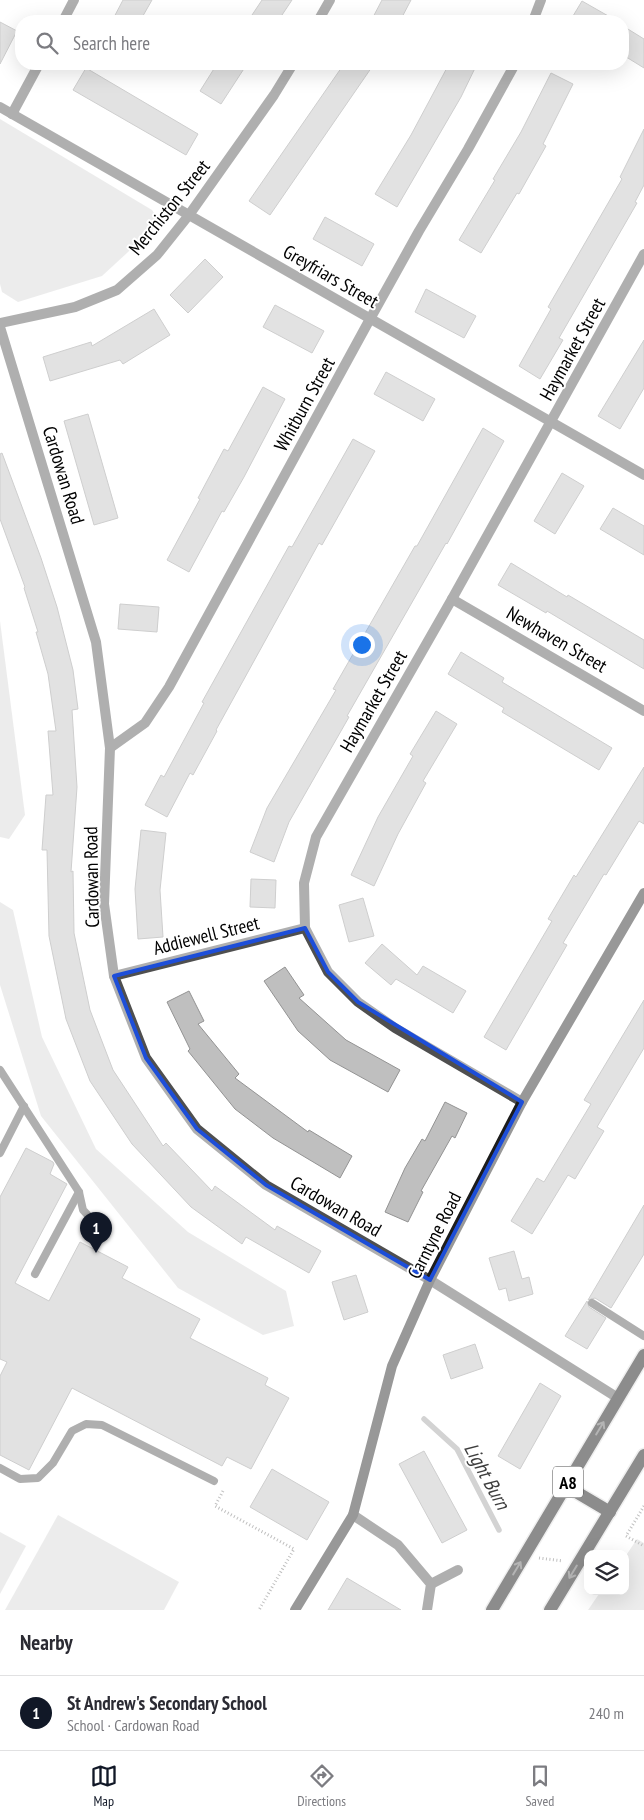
<!DOCTYPE html>
<html lang="en">
<head>
<meta charset="utf-8">
<style>
	:root { --surface:#fff; --page:#f7f7f7; --text:#2b2b33; --muted:#7c7c81; --line:#e1e1e2; --accent:#111827 }
	body { margin:0; font-family:"PT Sans Narrow",sans-serif; background:var(--page); color:var(--text) }
	.controls { position:absolute; right:15px; bottom:15px; display:grid; overflow:hidden; border-radius:10px; box-shadow:0 5px 20px #0002 }
	.controls button { width:45px; height:45px; display:grid; place-items:center; padding:0; border:0; border-bottom:1px solid var(--line); background:var(--surface); color:var(--text); font:25px sans-serif }
	.you { position:absolute; left:361px; top:644px; width:18px; height:18px; margin:-12px; border:4px solid #fff; border-radius:50%; background:#1a73e8; box-shadow:0 0 0 8px #1a73e833 }
	.badge { display:grid; place-items:center; width:32px; height:32px; border-radius:50%; background:var(--accent); color:#fff; font-size:16px; font-weight:700 }
	.pin { position:absolute; translate:-50% -41px; filter:drop-shadow(0 1px 2px #0008) }
	.pin::after { content:''; position:absolute; top:26px; width:18px; height:15px; background:inherit; clip-path:polygon(0 0,100% 0,50% 100%) }
	.list { margin:0; padding:0; list-style:none }
	h2 { display:flex; justify-content:space-between; align-items:center; height:65px; margin:0; padding:0 20px; font-size:21px }
	h2 small { font-size:16px; font-weight:400; color:var(--muted) }
	.list li { display:grid; grid-template-columns:32px 1fr auto; gap:15px; align-items:center; box-sizing:border-box; height:75px; padding:0 20px; border-top:1px solid var(--line) }
	.list b { display:block; font-size:19px; white-space:nowrap }
	.list p { margin:0; font-size:16px; white-space:nowrap; color:var(--muted) }
	.list em { font-size:16px; font-style:normal; color:var(--muted) }
	.icon { flex:none; width:28px; height:28px; fill:none; stroke:currentColor; stroke-width:2; stroke-linecap:round; stroke-linejoin:round }
	.map { position:relative; flex:none; width:644px; height:1610px; overflow:hidden }
	.search { position:absolute; background:var(--surface); box-shadow:0 5px 20px #0002; left:15px; right:15px; top:15px; height:55px; display:flex; align-items:center; gap:12px; box-sizing:border-box; padding:0 18px; border-radius:20px; color:var(--muted); font-size:19px }
	.sheet { height:140px; background:var(--surface) }
	nav { display:flex; justify-content:space-around; align-items:center; box-sizing:border-box; height:70px; border-top:1px solid var(--line); background:var(--surface); font-size:14px; color:var(--muted) }
	nav a { display:grid; justify-items:center; gap:2px }
	nav .on { color:var(--accent) }
	.map>svg:first-child { display:block }
	.green { fill:#d6d6d6 }
	.lines { fill:none; stroke-linecap:round; stroke-linejoin:round }
	.stream { stroke:#9d9d9d; stroke-width:5.5 }
	.building { fill:#bfbfbf; stroke:#939393 }
	.primary-casing { stroke:#dbdbdb; stroke-width:15 }
	.path { stroke:#717171; stroke-width:3; stroke-dasharray:1 2.5; stroke-linecap:butt }
	.lane { stroke:#4f4f4f; stroke-width:8 }
	.street { stroke:#4f4f4f; stroke-width:10 }
	.secondary { stroke:#1c1c1c; stroke-width:10 }
	.primary { stroke:#000; stroke-width:12 }
	.oneway { stroke:#595959 }
	.marked { fill:none; stroke:#1d4ed8; stroke-width:4; stroke-linejoin:round }
	.labels { text-anchor:middle; dominant-baseline:central; stroke-width:4; stroke-linejoin:round; paint-order:stroke }
	.shield { fill:#fff; stroke:#4c4c4c; stroke-width:1 }
	.shield-label { font-size:18px; font-weight:bold; fill:#000 }
	.street-label { font-size:19px; fill:#000; stroke:#fff }
	.water-label { font-size:20px; font-style:italic; fill:#3e3e3e; stroke:#fff }
</style>
</head>
<body>
<div class="map">
<svg width="644" height="1610" viewBox="0 0 644 1610">
	<rect width="100%" height="100%" fill="#fff"/>
	<g class="green">
		<polygon points="0,119 152,210 158,219 153,229 102,276 18,302 2,292 0,284"/>
		<polygon points="0,621 25,815 9,839 0,837"/>
		<polygon points="0,902 13,910 42,1037 96,1149 188,1232 286,1291 294,1326 263,1335 178,1288 41,1116 0,985"/>
		<polygon points="58,1515 179,1582 164,1610 5,1610"/>
		<polygon points="0,1532 26,1546 0,1594"/>
		<polygon points="637,1539 644,1543 644,1610 588,1610 601,1591 625,1591 625,1557"/>
	</g>
	<g class="lines">
		<polyline class="stream" points="424,1419 457,1449 499,1530"/>
	</g>
	<g class="building">
		<polygon points="123,0 152,0 140,21 112,21"/>
		<polygon points="262,0 292,0 278,21 248,21"/>
		<polygon points="382,0 411,0 400,21 371,21"/>
		<polygon points="582,1 617,21 570,21"/>
		<polygon points="0,22 17,31 0,64"/>
		<polygon points="623,26 644,39 644,68 623,55"/>
		<polygon points="217,64 247,64 221,104 200,91"/>
		<polygon points="344,64 374,64 270,215 249,201"/>
		<polygon points="449,64 477,64 461,97 397,207 375,194 411,135"/>
		<polygon points="86,68 198,134 186,155 73,90"/>
		<polygon points="551,73 573,84 543,144 546,146 519,194 517,193 481,253 459,240 495,180 493,179 521,132"/>
		<polygon points="644,129 644,185 635,202 637,203 559,338 563,340 540,379 519,366 551,309 548,307 622,179 620,177"/>
		<polygon points="325,217 374,244 362,266 313,239"/>
		<polygon points="205,259 223,277 188,313 170,295"/>
		<polygon points="426,289 476,316 464,338 415,312"/>
		<polygon points="275,305 324,331 312,353 263,327"/>
		<polygon points="154,309 170,335 123,364 120,360 50,381 43,357 91,342 92,346"/>
		<polygon points="644,340 644,388 620,429 598,416"/>
		<polygon points="386,372 435,399 423,421 374,394"/>
		<polygon points="263,387 285,399 244,477 224,512 222,511 189,572 167,560 200,499 198,498 224,449 228,451"/>
		<polygon points="88,414 118,518 94,525 64,421"/>
		<polygon points="483,428 504,441 447,544 446,543 347,716 349,717 289,822 274,862 250,852 267,808 336,690 333,689 415,546 417,546"/>
		<polygon points="353,439 375,451 322,545 319,543 216,730 217,731 193,775 190,773 167,817 145,805 161,775 164,777 204,703 202,702 289,546 292,547"/>
		<polygon points="2,453 41,558 57,607 73,670 78,709 72,710 77,787 71,872 73,871 74,933 90,1010 113,1070 163,1146 166,1143 212,1191 215,1186 275,1230 277,1226 321,1251 309,1273 246,1237 242,1244 191,1207 132,1144 90,1081 66,1019 49,936 47,850 42,850 46,795 53,795 48,731 56,731 48,674 36,632 38,632 24,588 25,587 0,519 0,454"/>
		<polygon points="562,473 584,486 555,534 534,521"/>
		<polygon points="613,508 644,526 644,555 600,529"/>
		<polygon points="511,563 567,597 568,595 644,640 644,669 547,611 546,613 498,585"/>
		<polygon points="120,604 159,607 157,632 118,629"/>
		<polygon points="461,652 504,678 502,682 612,748 599,770 502,712 504,708 448,674"/>
		<polygon points="436,711 457,724 423,781 426,783 398,834 374,886 351,875 378,817 413,756 410,754"/>
		<polygon points="644,767 644,824 639,821 606,875 604,874 563,943 567,945 506,1050 484,1037 552,921 548,919 574,875 576,877"/>
		<polygon points="141,830 166,833 160,890 163,937 138,939 135,889"/>
		<polygon points="251,879 276,880 275,908 250,907"/>
		<polygon points="363,898 374,936 349,942 339,905"/>
		<polygon points="382,944 417,975 423,966 466,991 453,1013 396,979 391,985 365,963"/>
		<polygon points="285,967 304,995 299,998 346,1040 400,1070 388,1092 330,1060 298,1031 264,981"/>
		<polygon points="189,991 204,1021 198,1024 239,1074 235,1078 308,1132 309,1130 352,1156 340,1178 273,1138 235,1109 188,1051 190,1049 167,1002"/>
		<polygon points="644,1000 644,1048 597,1127 604,1131 575,1179 568,1175 532,1234 511,1221 537,1178 544,1182 591,1104 584,1100"/>
		<polygon points="445,1102 467,1113 455,1138 452,1136 421,1191 423,1192 408,1222 385,1212 405,1168 422,1139 425,1141"/>
		<polygon points="26,1148 53,1162 54,1164 50,1174 67,1184 15,1283 49,1301 80,1242 128,1267 122,1278 200,1319 190,1338 268,1378 265,1385 289,1398 251,1469 227,1457 222,1466 72,1388 29,1470 0,1455 0,1376 7,1362 0,1359 0,1197"/>
		<polygon points="644,1205 644,1254 611,1308 595,1298 588,1300"/>
		<polygon points="514,1251 522,1279 529,1277 533,1294 509,1301 506,1288 499,1290 489,1258"/>
		<polygon points="356,1275 368,1312 344,1320 332,1282"/>
		<polygon points="587,1301 589,1307 606,1318 587,1349 565,1336"/>
		<polygon points="475,1344 483,1368 451,1379 443,1355"/>
		<polygon points="540,1383 561,1396 520,1469 498,1456"/>
		<polygon points="424,1451 467,1530 442,1543 399,1464"/>
		<polygon points="272,1469 329,1502 307,1540 250,1507"/>
		<polygon points="347,1578 401,1610 328,1610"/>
	</g>
	<g class="lines">
		<g class="primary-casing">
			<g id="primary">
				<polyline points="566,1486 610,1512"/>
				<polyline points="492,1610 644,1355"/>
				<polyline points="550,1610 644,1455"/>
			</g>
		</g>
		<g class="path">
			<polyline points="223,1491 215,1506 294,1549 259,1610"/>
			<polyline points="644,1506 626,1536 644,1546"/>
			<polyline points="539,1558 563,1561"/>
		</g>
		<g class="lane">
			<polyline points="0,1070 79,1192 83,1210 99,1227"/>
			<polyline points="0,1153 24,1106"/>
			<polyline points="35,1274 79,1192"/>
			<polyline points="592,1303 644,1336"/>
			<polyline points="0,1468 20,1479 38,1478 53,1463 72,1431 86,1424 102,1425 214,1481"/>
		</g>
		<g class="street">
			<polyline points="63,21 74,0"/>
			<polyline points="318,21 330,0"/>
			<polyline points="533,21 541,0"/>
			<polyline points="0,107 644,475"/>
			<polyline points="12,114 39,64"/>
			<polyline points="0,323 75,307 117,290 157,255 189,215 274,95 293,64"/>
			<polyline points="0,327 96,642 110,748 104,904 114,976 146,1058 197,1129 266,1185 430,1280 618,1398"/>
			<polyline points="452,599 644,711"/>
			<polyline points="110,748 145,723 169,687 370,319 419,231 468,149 515,64"/>
			<polyline points="114,976 305,928"/>
			<polyline points="522,1102 395,1028 358,1002 328,972 305,928 304,883 316,837 452,599 644,254"/>
			<polyline points="353,1515 398,1545 431,1584 427,1610"/>
			<polyline points="431,1584 458,1570"/>
		</g>
		<polyline class="secondary" points="295,1610 353,1515 392,1366 430,1280 522,1102 644,893"/>
		<use href="#primary" class="primary"/>
	</g>
	<defs><path id="oneway-shaft" d="M-6 0H5M1.5-3L5.5 0L1.5 3" fill="none" stroke-width="1.6" stroke-linecap="round" stroke-linejoin="round" transform="scale(1.25)"/></defs>
	<g class="oneway">
		<use href="#oneway-shaft" transform="translate(600 1428) rotate(-59)"/>
		<use href="#oneway-shaft" transform="translate(517 1568) rotate(-59)"/>
		<use href="#oneway-shaft" transform="translate(573 1572) rotate(121)"/>
	</g>
	<path d="M0 0H644V1610H0ZM305,928L328,972L358,1002L522,1102L430,1280L266,1185L197,1129L146,1058L114,976Z" fill="#fff" fill-opacity=".55" fill-rule="evenodd"/>
	<path class="marked" d="M305,928L328,972L358,1002L522,1102L430,1280L266,1185L197,1129L146,1058L114,976Z"/>
	<g class="labels">
		<rect class="shield" x="553" y="1466.5" width="30" height="31" rx="4"/>
		<g class="shield-label">
			<text x="568" y="1482">A8</text>
		</g>
		<g class="street-label">
			<text transform="translate(169 207) rotate(-51)">Merchiston Street</text>
			<text transform="translate(331 276) rotate(30)">Greyfriars Street</text>
			<text transform="translate(572 349) rotate(-61)">Haymarket Street</text>
			<text transform="translate(304 404) rotate(-61)">Whitburn Street</text>
			<text transform="translate(64 475) rotate(73)">Cardowan Road</text>
			<text transform="translate(557 639) rotate(30)">Newhaven Street</text>
			<text transform="translate(373 701) rotate(-60)">Haymarket Street</text>
			<text transform="translate(91 877) rotate(-91)">Cardowan Road</text>
			<text transform="translate(206 935) rotate(-14)">Addiewell Street</text>
			<text transform="translate(336 1206) rotate(30)">Cardowan Road</text>
			<text transform="translate(434 1235) rotate(-63)">Carntyne Road</text>
		</g>
		<g class="water-label">
			<text transform="translate(487 1476) rotate(61)">Light Burn</text>
		</g>
	</g>
</svg>
<div class="controls">
<button><svg class="icon" aria-label="layers" viewBox="0 0 24 24"><path d="M12 4l9 5-9 5-9-5zM3 14l9 5 9-5"/></svg></button>
</div>
<div class="you"></div>
<div class="pin badge" style="left:96px;top:1253px">1</div>
<div class="search"><svg class="icon" aria-label="search" viewBox="0 0 24 24"><circle cx="10" cy="10" r="6"/><path d="M15 15l6 6"/></svg>Search here</div>
</div>
<section class="sheet">
<h2>Nearby<small></small></h2>
<ul class="list">
<li><span class="badge">1</span><div><b>St Andrew's Secondary School</b><p>School · Cardowan Road</p></div><em>240 m</em></li>
</ul>
</section>
<nav>
<a class="on"><svg class="icon" aria-label="map" viewBox="0 0 24 24"><path d="M3 6l6-2 6 2 6-2v14l-6 2-6-2-6 2zM9 4v14M15 6v14"/></svg>Map</a>
<a><svg class="icon" aria-label="directions" viewBox="0 0 24 24"><path d="M12 3l9 9-9 9-9-9zM9 14v-3h6M13 9l2 2-2 2"/></svg>Directions</a>
<a><svg class="icon" aria-label="saved" viewBox="0 0 24 24"><path d="M7 4h10v16l-5-4-5 4z"/></svg>Saved</a>
</nav>
</body>
</html>
